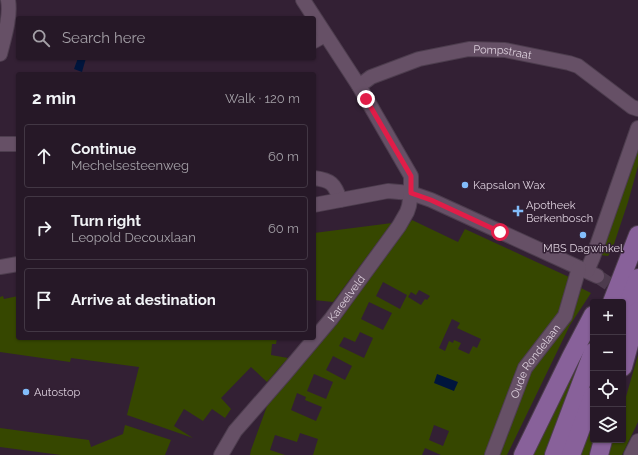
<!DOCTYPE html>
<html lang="en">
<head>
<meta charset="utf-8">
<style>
	:root { --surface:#261827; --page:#2e212f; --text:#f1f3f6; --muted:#a4a0a7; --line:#423744 }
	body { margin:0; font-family:Raleway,sans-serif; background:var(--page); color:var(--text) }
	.controls { position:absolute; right:12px; bottom:12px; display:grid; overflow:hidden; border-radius:4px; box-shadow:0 1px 3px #0004 }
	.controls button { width:36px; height:36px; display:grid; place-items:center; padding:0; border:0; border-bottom:1px solid var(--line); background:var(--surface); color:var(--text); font:20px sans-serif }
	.stop { position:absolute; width:12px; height:12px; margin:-9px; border:3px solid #e11d48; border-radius:50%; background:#fff }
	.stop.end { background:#e11d48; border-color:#fff; box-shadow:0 1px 4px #0008 }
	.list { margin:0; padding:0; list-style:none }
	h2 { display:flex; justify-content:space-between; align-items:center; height:52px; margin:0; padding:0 16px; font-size:17px }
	h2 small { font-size:13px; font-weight:400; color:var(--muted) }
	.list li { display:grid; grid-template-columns:26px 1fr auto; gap:12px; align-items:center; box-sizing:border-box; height:64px; margin:0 8px 8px; padding:0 8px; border:1px solid var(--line); border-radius:4px }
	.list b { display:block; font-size:15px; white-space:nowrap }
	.list p { margin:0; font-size:13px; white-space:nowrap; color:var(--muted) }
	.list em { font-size:13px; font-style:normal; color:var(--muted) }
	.icon { flex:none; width:22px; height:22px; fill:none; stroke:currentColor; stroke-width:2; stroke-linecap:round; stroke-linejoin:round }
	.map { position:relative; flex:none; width:638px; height:455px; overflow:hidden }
	.search { position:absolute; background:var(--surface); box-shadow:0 1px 3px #0004; left:16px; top:16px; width:300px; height:44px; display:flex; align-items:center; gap:10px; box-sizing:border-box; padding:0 14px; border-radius:4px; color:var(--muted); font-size:15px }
	.panel { position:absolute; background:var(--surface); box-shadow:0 1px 3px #0004; left:16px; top:72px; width:300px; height:268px; border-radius:4px }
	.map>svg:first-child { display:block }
	.green { fill:#364700; fill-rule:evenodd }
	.water { fill:#00153d }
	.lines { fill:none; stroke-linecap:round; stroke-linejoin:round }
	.minor-tunnel { stroke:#4d3b4e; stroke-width:14; stroke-dasharray:14 7; stroke-linecap:butt }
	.minor-casing { stroke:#4d3d4e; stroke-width:16 }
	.major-casing { stroke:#4d3d4e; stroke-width:20 }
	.minor { stroke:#665066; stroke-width:14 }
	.major { stroke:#88619a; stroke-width:18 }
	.route { stroke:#e11d48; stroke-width:5 }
	.poi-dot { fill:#82bcfa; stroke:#332034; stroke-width:1.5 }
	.labels { text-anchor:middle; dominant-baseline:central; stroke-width:3; stroke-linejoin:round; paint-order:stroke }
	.street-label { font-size:11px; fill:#ded1de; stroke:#332034 }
	.poi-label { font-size:11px; fill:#ded1de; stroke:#332034; text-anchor:start }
</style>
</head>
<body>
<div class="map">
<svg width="638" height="455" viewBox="0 0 638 455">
	<rect width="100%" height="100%" fill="#332034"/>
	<g class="green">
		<polygon points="638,144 638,166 628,202 612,250 608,256 600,255"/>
		<path d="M412,220L458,242L465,229L569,277L561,313L487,455H441L425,448L422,455H313L318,439L300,433L297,442L275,435L270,450L285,455H250L251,450L267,406L337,324ZM383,282L407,295L400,309L376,296ZM419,290L430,296L427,300L425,299L421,305L408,297L411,292L416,295ZM369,302L392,313L383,330L361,319ZM452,319L460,323L457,328L481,339L477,348L473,346L469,354L458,349L461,343L454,340L453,343L449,341L445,351L439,348ZM360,332L373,338L364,358L339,346L344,337L355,342ZM333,356L352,366L345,380L326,370ZM314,374L333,382L326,399L307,391ZM297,393L306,397L305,400L322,407L316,421L291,410ZM434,425L449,431L443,446L429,440Z"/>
		<polygon points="392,223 333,302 314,300 314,233"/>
		<polygon points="579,287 591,293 570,325 507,455 498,455 528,374"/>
		<polygon points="3,296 4,299 18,296 18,338 248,338 257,339 257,338 277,338 276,344 272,344 271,355 288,358 267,382 251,367 221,398 231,409 225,418 212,409 203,421 184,409 174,426 193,438 127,415 139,367 71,358 70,362 0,352 0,297"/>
		<polygon points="638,355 638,422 622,455 609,455 613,440 623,440 623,407"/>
		<polygon points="578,359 581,362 546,455 532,455"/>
		<polygon points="593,418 593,440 597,440 592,455 579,455"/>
		<polygon points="125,425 171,440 165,455 61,455 0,447 0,428 89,440 91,447 123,434"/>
	</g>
	<g class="water">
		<polygon points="78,58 86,58 82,72 74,69"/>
		<polygon points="437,374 458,382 454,391 434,383"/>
	</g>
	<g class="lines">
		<polyline class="minor-tunnel" points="597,276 624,294"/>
		<g class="minor-casing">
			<g id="minor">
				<polyline points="314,41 325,35"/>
				<path d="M0,54C4,38 11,16 8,0"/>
				<path id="s1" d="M359,86L371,77L419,59L469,49L505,50L569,63L578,66L632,107L638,109"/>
				<polyline points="0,144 18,144"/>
				<path d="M314,178C331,180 335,184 340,200"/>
				<polyline points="314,205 388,191 411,193 431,200 597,276"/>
				<polyline points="0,267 18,264"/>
				<polyline points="587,271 593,257 638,128"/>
				<path id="s2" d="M221,455L235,431L284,375L331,319L399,226L407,212L409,206L411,193V176L359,86L303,0"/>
				<path id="s3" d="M492,455L525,368L565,316L579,268"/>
				<polyline points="631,455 638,441"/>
			</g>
		</g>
		<g class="major-casing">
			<g id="major">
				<polyline points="612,302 638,235"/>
				<polyline points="623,317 638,278"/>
				<polyline points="623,367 638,311"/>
				<polyline points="523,455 571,357 593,315"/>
				<polyline points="554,455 593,352"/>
				<polyline points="571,455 593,396"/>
				<polyline points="599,455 603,440"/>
			</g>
		</g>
		<use href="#minor" class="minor"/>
		<use href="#major" class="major"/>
	</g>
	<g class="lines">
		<polyline class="route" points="366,99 411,176 411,193 431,200 500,232"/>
	</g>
	<g class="poi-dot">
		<circle cx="465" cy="185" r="4"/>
		<path d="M516 205h4v4h4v4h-4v4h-4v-4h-4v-4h4z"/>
		<circle cx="583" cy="235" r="4"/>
		<circle cx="26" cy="392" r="4"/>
	</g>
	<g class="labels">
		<g class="street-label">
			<text stroke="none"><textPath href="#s1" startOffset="151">Pompstraat</textPath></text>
			<text stroke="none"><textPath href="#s2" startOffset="201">Kareelveld</textPath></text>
			<text stroke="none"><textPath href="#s3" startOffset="104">Oude Rondelaan</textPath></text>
		</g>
		<g class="poi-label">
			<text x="473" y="185">Kapsalon Wax</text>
			<text x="526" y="205">Apotheek<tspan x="526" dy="13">Berkenbosch</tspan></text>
			<text x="583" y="248" text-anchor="middle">MBS Dagwinkel</text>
			<text x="34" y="392">Autostop</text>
		</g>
	</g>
</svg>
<div class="controls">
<button>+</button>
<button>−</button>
<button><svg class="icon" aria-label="locate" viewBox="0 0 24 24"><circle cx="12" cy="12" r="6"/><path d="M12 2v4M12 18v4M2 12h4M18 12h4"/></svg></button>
<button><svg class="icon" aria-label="layers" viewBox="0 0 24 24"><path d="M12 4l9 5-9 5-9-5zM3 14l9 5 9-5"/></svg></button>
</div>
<div class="stop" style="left:500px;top:232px"></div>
<div class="stop end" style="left:366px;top:99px"></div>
<div class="search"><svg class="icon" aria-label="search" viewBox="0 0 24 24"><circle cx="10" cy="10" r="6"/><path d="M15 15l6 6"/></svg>Search here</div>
<section class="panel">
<h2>2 min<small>Walk · 120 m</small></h2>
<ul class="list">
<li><svg class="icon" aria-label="ahead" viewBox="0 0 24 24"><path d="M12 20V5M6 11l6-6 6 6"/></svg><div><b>Continue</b><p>Mechelsesteenweg</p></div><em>60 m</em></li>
<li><svg class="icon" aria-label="right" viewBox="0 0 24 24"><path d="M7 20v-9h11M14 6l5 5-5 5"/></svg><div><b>Turn right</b><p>Leopold Decouxlaan</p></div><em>60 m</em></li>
<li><svg class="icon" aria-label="arrive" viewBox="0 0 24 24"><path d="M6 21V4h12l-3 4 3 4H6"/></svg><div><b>Arrive at destination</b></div></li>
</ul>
</section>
</div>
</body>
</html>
